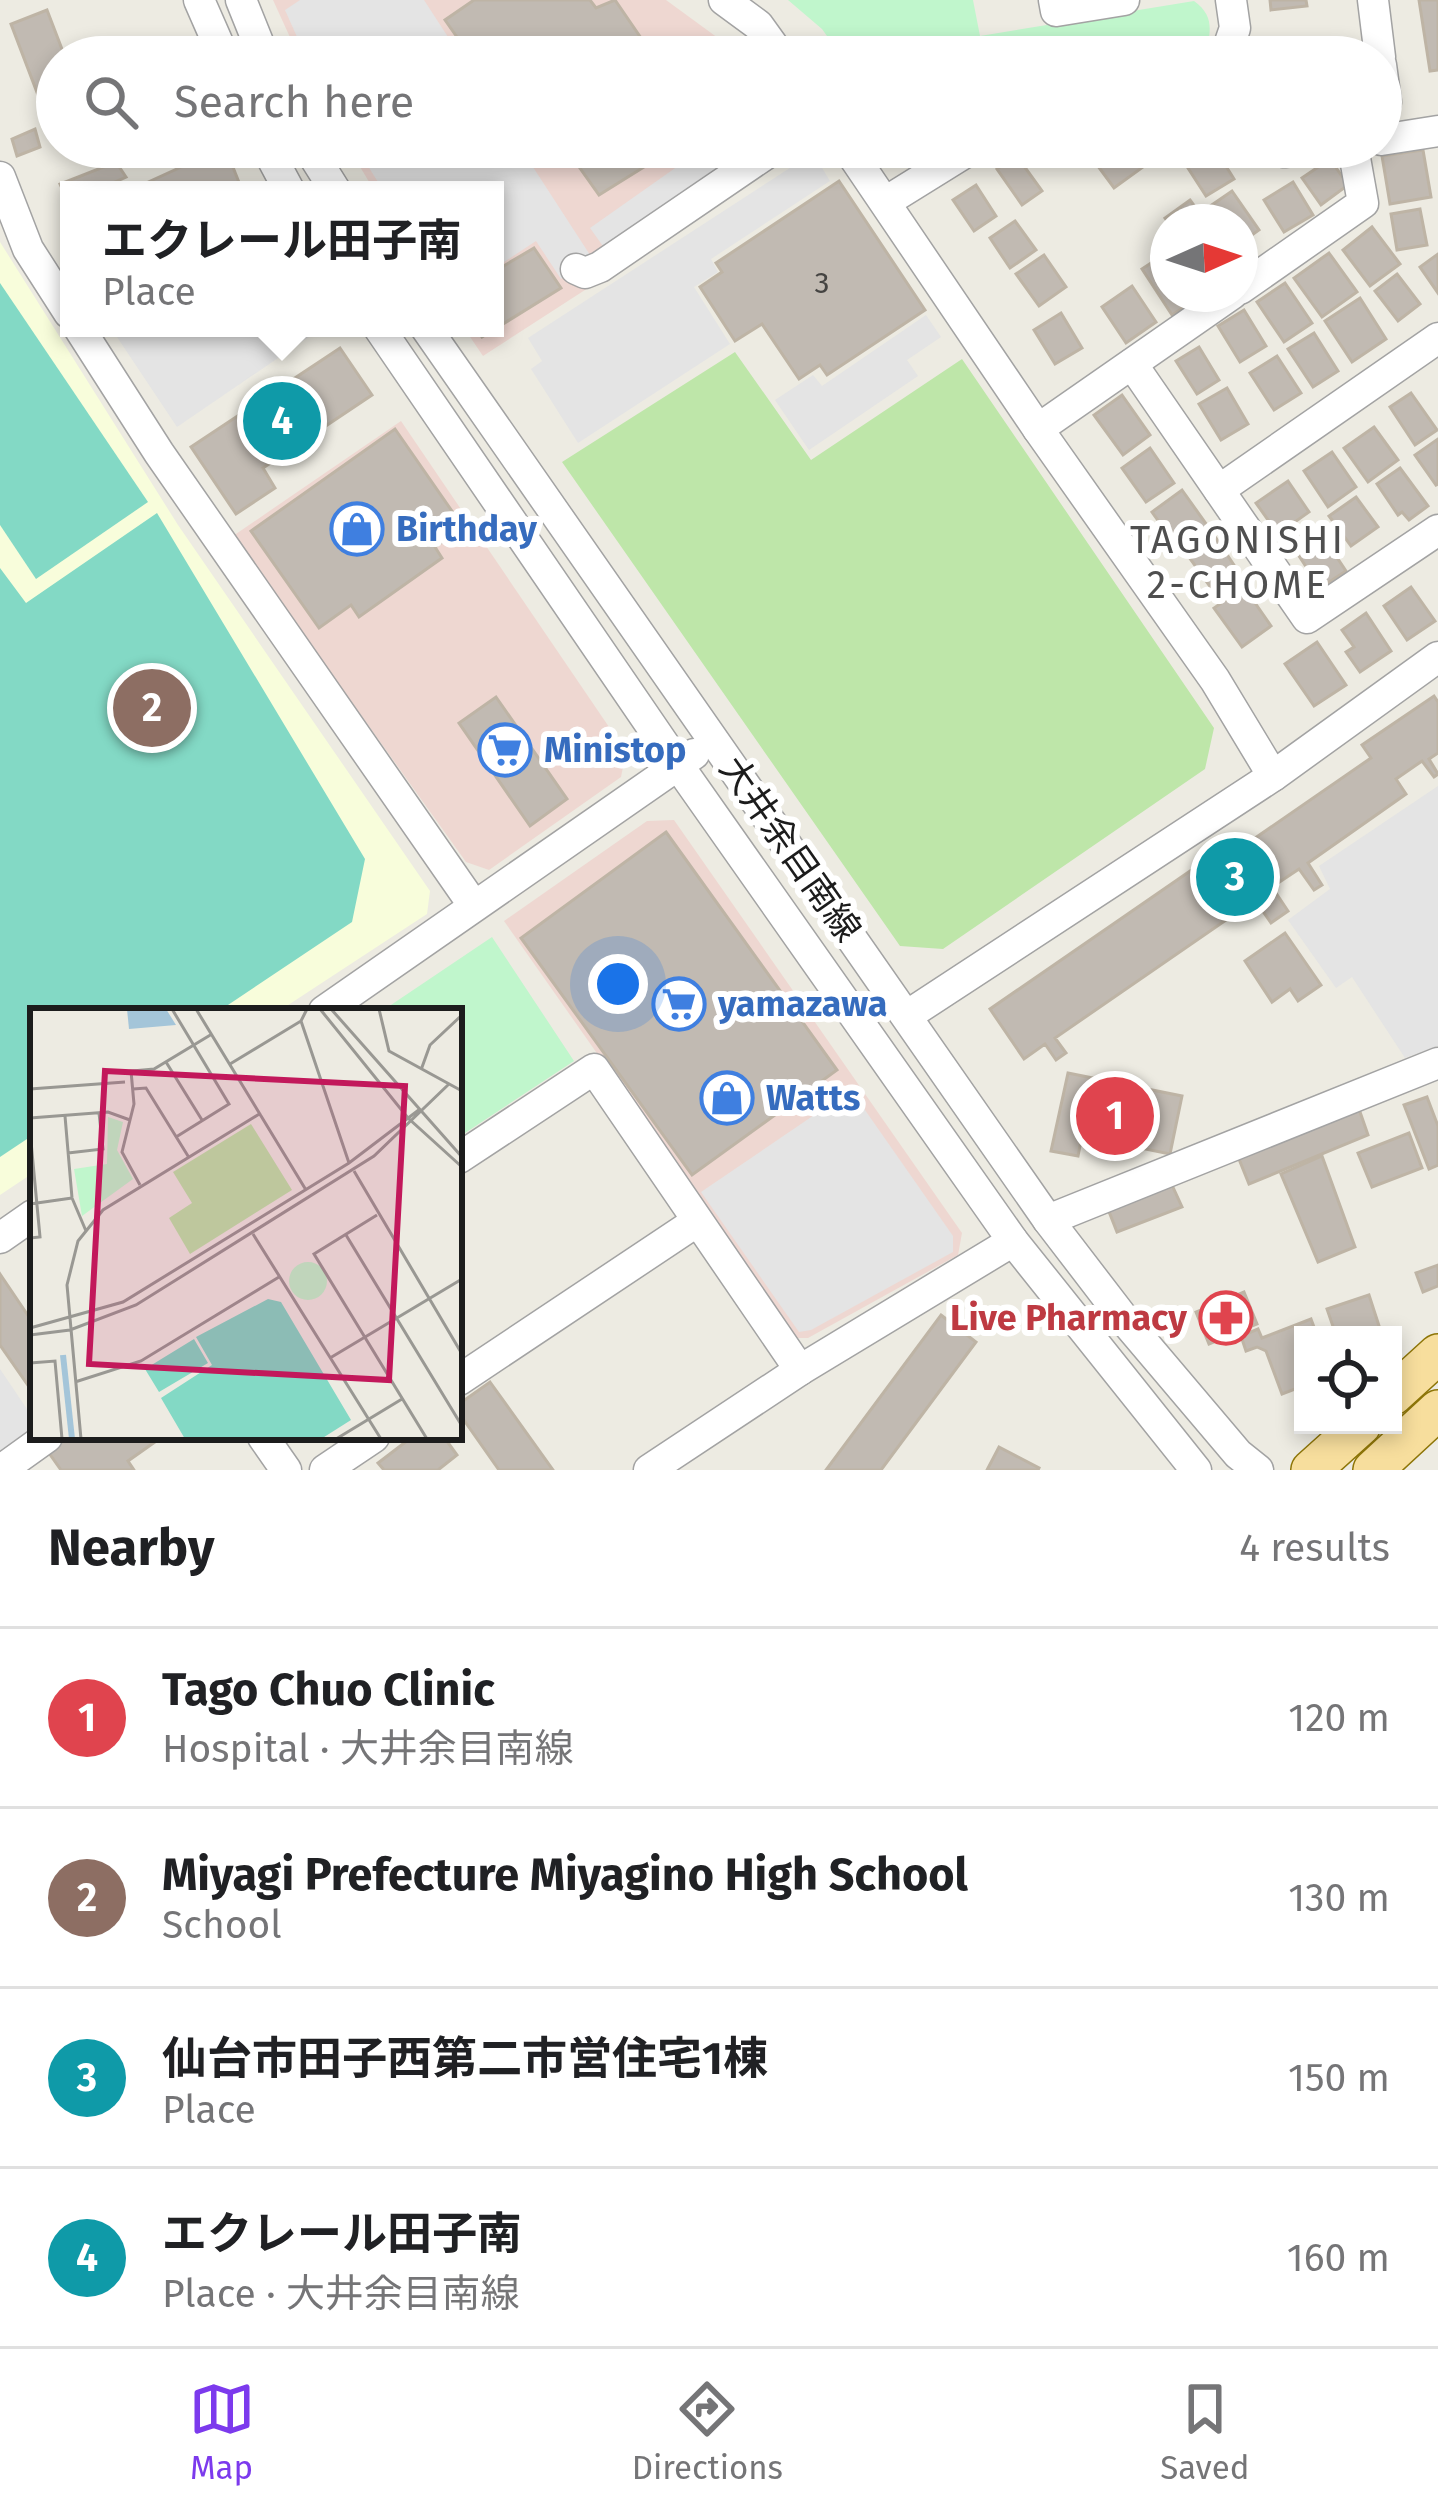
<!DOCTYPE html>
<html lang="en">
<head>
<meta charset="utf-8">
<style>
	:root { --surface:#fff; --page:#f6f6f6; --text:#202124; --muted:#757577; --line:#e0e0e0; --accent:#7c3aed }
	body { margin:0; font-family:"Fira Sans","Noto Sans JP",sans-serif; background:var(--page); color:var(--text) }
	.controls { position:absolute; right:36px; bottom:36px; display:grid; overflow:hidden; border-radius:0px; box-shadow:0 6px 18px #0003 }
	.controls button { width:108px; height:108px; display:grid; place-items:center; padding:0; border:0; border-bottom:3px solid var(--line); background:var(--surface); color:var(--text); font:60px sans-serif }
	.compass { position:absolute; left:1150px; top:204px; width:108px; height:108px; border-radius:50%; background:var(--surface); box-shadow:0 6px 18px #0003; rotate:87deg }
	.you { position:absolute; left:618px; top:984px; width:42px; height:42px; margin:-30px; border:9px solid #fff; border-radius:50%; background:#1a73e8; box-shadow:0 0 0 18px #1a73e833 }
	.badge { display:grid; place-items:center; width:78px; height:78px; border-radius:50%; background:var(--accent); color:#fff; font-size:39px; font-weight:700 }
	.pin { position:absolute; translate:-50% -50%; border:6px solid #fff; box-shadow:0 3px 12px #0006 }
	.popup { position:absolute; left:60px; top:181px; width:444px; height:156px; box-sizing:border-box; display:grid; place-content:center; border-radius:0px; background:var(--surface); filter:drop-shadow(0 3px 9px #0005); font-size:39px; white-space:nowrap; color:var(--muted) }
	.popup b { font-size:45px; color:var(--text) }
	.popup::after { content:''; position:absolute; left:50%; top:100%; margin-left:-24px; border:24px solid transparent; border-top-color:var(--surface) }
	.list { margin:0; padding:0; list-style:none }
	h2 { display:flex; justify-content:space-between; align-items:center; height:156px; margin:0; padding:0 48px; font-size:51px }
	h2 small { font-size:39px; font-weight:400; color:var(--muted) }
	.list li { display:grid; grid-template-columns:78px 1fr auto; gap:36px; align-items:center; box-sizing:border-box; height:180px; padding:0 48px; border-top:3px solid var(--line) }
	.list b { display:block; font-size:45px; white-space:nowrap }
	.list p { margin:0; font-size:39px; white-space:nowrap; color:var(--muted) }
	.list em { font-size:39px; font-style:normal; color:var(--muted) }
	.icon { flex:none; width:66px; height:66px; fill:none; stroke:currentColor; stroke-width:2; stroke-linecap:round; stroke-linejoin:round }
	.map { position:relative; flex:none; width:1438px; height:1470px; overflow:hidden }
	.search { position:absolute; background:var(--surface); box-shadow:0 6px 18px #0003; left:36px; right:36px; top:36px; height:132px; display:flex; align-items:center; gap:30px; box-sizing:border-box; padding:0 42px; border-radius:66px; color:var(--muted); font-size:45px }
	.sheet { height:876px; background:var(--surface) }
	nav { display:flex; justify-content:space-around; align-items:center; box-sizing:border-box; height:168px; border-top:3px solid var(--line); background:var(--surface); font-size:33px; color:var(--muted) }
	nav a { display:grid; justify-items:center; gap:6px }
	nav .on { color:var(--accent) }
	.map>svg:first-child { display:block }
	.commercial { fill:#eed7d1 }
	.education { fill:#f8fddb }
	.grass { fill:#bee6a9 }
	.park { fill:#c0f6cc }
	.pitch { fill:#83d9c5 }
	.parking { fill:#e4e4e4 }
	.building { fill:#c1bab2; stroke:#beb4a5; stroke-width:3 }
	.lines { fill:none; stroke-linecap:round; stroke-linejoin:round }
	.minor-casing { stroke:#a3a3a3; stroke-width:33 }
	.major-casing { stroke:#8d7507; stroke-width:42 }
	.minor { stroke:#fff; stroke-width:30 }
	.major { stroke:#f7de9d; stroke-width:39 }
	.labels { text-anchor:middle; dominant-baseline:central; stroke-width:12; stroke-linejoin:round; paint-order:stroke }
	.number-label { font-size:30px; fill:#454442 }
	.shop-label { font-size:36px; font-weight:bold; fill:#366cbe; stroke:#fff; text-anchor:start }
	.street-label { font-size:36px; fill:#1c1c1c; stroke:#fff }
	.health-label { font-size:36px; font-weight:bold; fill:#be3a42; stroke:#fff; text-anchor:end }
	.neighbourhood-label { font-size:39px; letter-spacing:3px; fill:#4f4f4f; stroke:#fff }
	.inset-river { fill:none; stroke:#a4c5d9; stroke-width:6 }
	.inset-road { fill:none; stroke:#999893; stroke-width:3 }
	.view { fill:#c2185b; fill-opacity:0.15; stroke:#c2185b; stroke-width:6 }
	.inset-edge { fill:none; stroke:#1c1c1c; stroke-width:6 }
</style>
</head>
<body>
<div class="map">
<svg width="1438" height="1470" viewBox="0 0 1438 1470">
	<rect width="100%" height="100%" fill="#edebe2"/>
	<g class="commercial">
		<polygon points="273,0 666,0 744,57 299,57"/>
		<polygon points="348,147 806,147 483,356 464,328 495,328 495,190 374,190"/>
		<polygon points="401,421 626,752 621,777 489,870 466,862 233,536"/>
		<polygon points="674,820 962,1233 958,1255 808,1338 797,1338 504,921 647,821"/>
	</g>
	<polygon class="education" points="0,242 178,525 430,891 427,914 279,1011 33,1011 33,1173 0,1195"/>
	<polygon class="grass" points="735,352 811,460 962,359 1214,728 1205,769 943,949 900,946 562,462"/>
	<g class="park">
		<path d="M788,0H973L980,36L1194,1C1216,17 1210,33 1205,57H842L822,29Z"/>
		<polygon points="492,937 574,1061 459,1137 459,1011 382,1011"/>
	</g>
	<g class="pitch">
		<polygon points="0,283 148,502 36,579 0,525"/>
		<polygon points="157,513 365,859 352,922 219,1011 33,1011 33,1135 0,1157 0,568 26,603"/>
	</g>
	<g class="parking">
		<polygon points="300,0 424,0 461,57 306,57 285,10"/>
		<polygon points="356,147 520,147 592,258 561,279 536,241 495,268 495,190 383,190"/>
		<polygon points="681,147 752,147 605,249 590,228 688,159"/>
		<polygon points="813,153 830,181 711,259 718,272 694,287 730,344 578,443 531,369 542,361 528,338"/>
		<polygon points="926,315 941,337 907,360 918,376 809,450 775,400 813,375 822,386"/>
		<polygon points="111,328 322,328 177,427"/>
		<polygon points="1438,786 1438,1046 1405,1058 1352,977 1336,988 1288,920 1330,889 1319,866"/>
		<polygon points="851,1090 953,1236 953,1252 811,1330 799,1332 701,1192"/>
		<polygon points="0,1369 33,1418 33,1430 0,1452"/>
	</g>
	<g class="building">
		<polygon points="474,0 590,0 596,8 615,0 654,57 471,57 445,20"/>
		<polygon points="1270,0 1306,0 1307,6 1271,10"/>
		<polygon points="1419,0 1438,0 1438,70 1430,71"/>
		<polygon points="47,10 65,57 57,57 57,88 38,95 11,24"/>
		<polygon points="35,129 40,147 17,156 12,139"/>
		<polygon points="78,147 123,147 123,148 84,163"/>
		<polygon points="225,147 242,190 146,190 144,184"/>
		<polygon points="565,147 676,147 599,195"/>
		<polygon points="1038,147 1072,147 1075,151 1051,166"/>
		<polygon points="1107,147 1129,147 1143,167 1114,188 1092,158"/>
		<polygon points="1214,147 1234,179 1206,196 1186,165"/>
		<polygon points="1423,150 1431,197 1390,204 1382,156"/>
		<polygon points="1016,155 1042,191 1022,205 997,169"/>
		<polygon points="1330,159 1348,185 1321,205 1302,178"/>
		<polygon points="116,162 126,177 97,190 69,190 69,203 60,184"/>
		<polygon points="839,181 925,310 827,375 820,365 799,379 762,324 735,341 700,287 722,272 716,263"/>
		<polygon points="1293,182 1313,215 1284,232 1264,200"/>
		<polygon points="976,185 996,216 974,231 953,200"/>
		<polygon points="1232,191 1259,230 1242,242 1246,248 1240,252 1240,222 1215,222 1206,209"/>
		<polygon points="1190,200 1206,222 1168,222 1165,218"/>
		<polygon points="1420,209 1427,245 1397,250 1391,214"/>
		<polygon points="1015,221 1036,250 1010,268 990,238"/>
		<polygon points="1372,227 1400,264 1370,286 1343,250"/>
		<polygon points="534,248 561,288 482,337 476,328 495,328 495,271"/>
		<polygon points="1168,252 1168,294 1204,294 1172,315 1142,269"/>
		<polygon points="1329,253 1357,292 1322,317 1294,278"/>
		<polygon points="1438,254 1438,293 1420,267"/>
		<polygon points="1044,255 1066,287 1039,306 1016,274"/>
		<polygon points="1397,274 1420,304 1398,321 1375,291"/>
		<polygon points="1285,283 1312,323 1284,342 1257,302"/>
		<polygon points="1132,286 1156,322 1126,343 1102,307"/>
		<polygon points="1360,298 1386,339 1352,362 1325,321"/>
		<polygon points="1244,310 1266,346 1240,362 1218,326"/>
		<polygon points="1061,313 1082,348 1055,364 1034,330"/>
		<polygon points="1314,333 1338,371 1313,387 1288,349"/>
		<polygon points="1199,347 1219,380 1197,394 1176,361"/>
		<polygon points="340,348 372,395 263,468 275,488 236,514 191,447"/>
		<polygon points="1277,356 1301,393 1274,410 1250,373"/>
		<polygon points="1227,388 1248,424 1221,440 1199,404"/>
		<polygon points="1411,393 1437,430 1415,445 1390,407"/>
		<polygon points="1122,395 1150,435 1123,455 1094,415"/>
		<polygon points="1374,427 1398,460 1368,482 1344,448"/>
		<polygon points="395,429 463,527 435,547 442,558 359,617 351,605 319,628 251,531"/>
		<polygon points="1438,439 1438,484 1436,485 1415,455"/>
		<polygon points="1150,448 1174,483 1146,502 1122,468"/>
		<polygon points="1332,452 1356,487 1328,507 1304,471"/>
		<polygon points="1400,468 1428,506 1409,520 1402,512 1398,515 1377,484"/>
		<polygon points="1288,481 1309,512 1278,534 1256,503"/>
		<polygon points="1182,490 1209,528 1179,550 1152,512"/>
		<polygon points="1356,497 1378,527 1351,546 1329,516"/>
		<polygon points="1322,535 1346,571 1320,588 1297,553"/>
		<polygon points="1216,538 1242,577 1216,595 1189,557"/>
		<polygon points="1244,587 1271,626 1242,647 1214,608"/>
		<polygon points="1411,587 1435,621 1407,640 1384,606"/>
		<polygon points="1366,613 1391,651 1360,672 1346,652 1354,647 1342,630"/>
		<polygon points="1317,642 1346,685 1314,706 1285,664"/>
		<polygon points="1434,696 1438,702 1438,753 1429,759 1438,774 1434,777 1422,761 1396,779 1406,794 1308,863 1322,885 1314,890 1299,869 1272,887 1288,911 1271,923 1255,900 1055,1038 1066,1053 1056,1060 1045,1044 1024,1059 990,1009 1209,858 1216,865 1371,758 1362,745"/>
		<polygon points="496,697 567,799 530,826 459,723"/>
		<polygon points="666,832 837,1070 692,1175 521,938"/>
		<polygon points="1285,933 1321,985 1298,1001 1290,989 1272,1002 1245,961"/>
		<polygon points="1068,1073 1182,1096 1170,1154 1082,1136 1078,1156 1051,1151"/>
		<polygon points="1427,1097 1438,1126 1438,1165 1429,1169 1404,1105"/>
		<polygon points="1359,1109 1368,1135 1249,1184 1237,1154"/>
		<polygon points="1409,1133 1422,1168 1372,1187 1358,1153"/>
		<polygon points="1322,1156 1355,1247 1318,1262 1281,1174"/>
		<polygon points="1172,1185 1182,1207 1117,1232 1108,1209"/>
		<polygon points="1438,1265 1438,1286 1423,1292 1416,1273"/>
		<polygon points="0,1274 33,1323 32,1391 0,1345"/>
		<polygon points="1244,1292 1257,1324 1209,1344 1196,1312"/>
		<polygon points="1369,1295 1382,1335 1336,1335 1327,1309"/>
		<polygon points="941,1315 976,1342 881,1470 826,1470"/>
		<polygon points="1311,1319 1317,1335 1303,1335 1303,1386 1282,1394 1266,1351 1257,1347 1246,1351 1241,1336 1258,1329 1262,1338"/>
		<polygon points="490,1382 553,1470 499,1470 459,1413 459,1404"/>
		<polygon points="58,1437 162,1437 128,1461 134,1470 61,1470 44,1446"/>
		<polygon points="412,1437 444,1437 457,1455 438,1470 384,1470 378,1463"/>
		<polygon points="999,1447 1039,1468 1038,1470 987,1470"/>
	</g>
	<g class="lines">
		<g class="minor-casing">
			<g id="minor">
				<polyline points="199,0 224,57"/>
				<polyline points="241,0 264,57"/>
				<polyline points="724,0 758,25 781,57"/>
				<polyline points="1054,0 1056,11 1124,0"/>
				<polyline points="1373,0 1380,57"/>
				<polyline points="1225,57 1235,28 1231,0"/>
				<polyline points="1381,65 1386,102"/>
				<polyline points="1381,140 1438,131"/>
				<polyline points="266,147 289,190"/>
				<polyline points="308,147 335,190"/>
				<polyline points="847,147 1038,429 1215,680 1273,776"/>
				<polyline points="1260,147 1284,152 1325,147"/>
				<polyline points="0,177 28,249 69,313"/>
				<polyline points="887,201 974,147"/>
				<polyline points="576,269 585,273 600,267 776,147"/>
				<polyline points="1240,289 1363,203 1353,147"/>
				<polyline points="79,328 159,453 474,906"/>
				<polyline points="379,328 678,765 1013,1241 1196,1470"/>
				<polyline points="426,328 1048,1220 1127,1323 1238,1454 1258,1470"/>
				<polyline points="1132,364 1307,618 1438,530"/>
				<polyline points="1038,429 1232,294"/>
				<polyline points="1219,490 1438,338"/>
				<polyline points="324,1011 694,754"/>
				<polyline points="908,1015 1273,776 1438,657"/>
				<polyline points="459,1158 594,1069 800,1370"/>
				<polyline points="1048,1220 1438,1063"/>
				<polyline points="0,1238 33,1215"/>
				<polyline points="459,1380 696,1222"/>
				<polyline points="263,1437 286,1470"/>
				<polyline points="1,1470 47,1437"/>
				<polyline points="325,1470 374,1437"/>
				<polyline points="649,1470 800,1370 1013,1241"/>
			</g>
		</g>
		<g class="major-casing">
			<g id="major">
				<polyline points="1393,1395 1438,1354"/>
				<polyline points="1311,1470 1361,1425"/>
				<polyline points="1373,1470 1438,1410"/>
			</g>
		</g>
		<use href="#minor" class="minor"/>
		<use href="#major" class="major"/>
	</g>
	<defs>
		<g id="shop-ring" transform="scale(2.7)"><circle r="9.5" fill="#fff" stroke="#3f7fe0" stroke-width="1.5"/><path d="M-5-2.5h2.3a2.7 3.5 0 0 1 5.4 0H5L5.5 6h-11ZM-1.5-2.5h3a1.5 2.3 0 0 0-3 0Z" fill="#3f7fe0"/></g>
		<g id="supermarket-ring" transform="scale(2.7)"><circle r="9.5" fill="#fff" stroke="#3f7fe0" stroke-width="1.5"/><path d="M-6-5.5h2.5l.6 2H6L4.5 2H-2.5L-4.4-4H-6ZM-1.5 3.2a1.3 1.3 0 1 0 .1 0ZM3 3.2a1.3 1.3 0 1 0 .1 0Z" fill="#3f7fe0"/></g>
		<g id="pharmacy-ring" transform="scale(2.7)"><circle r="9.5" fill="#fff" stroke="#e0444e" stroke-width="1.5"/><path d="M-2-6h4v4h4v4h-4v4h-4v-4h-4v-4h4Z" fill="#e0444e"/></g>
	</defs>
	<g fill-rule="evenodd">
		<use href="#shop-ring" x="357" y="529"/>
		<use href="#supermarket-ring" x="505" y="750"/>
		<use href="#supermarket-ring" x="679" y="1004"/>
		<use href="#shop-ring" x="727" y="1098"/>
		<use href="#pharmacy-ring" x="1226" y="1318"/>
	</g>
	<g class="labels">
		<g class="number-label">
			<text x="822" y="283">3</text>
		</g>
		<g class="shop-label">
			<text x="396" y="529">Birthday</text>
			<text x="544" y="750">Ministop</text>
			<text x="718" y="1004">yamazawa</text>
			<text x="766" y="1098">Watts</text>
		</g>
		<g class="street-label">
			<text transform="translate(790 849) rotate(55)">大井余目南線</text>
		</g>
		<g class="health-label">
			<text x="1187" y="1318">Live Pharmacy</text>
		</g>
		<g class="neighbourhood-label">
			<text x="1238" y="540">TAGONISHI<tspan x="1238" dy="45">2-CHOME</tspan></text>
		</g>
	</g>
	<g transform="translate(30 1008)">
		<rect width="432" height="432" fill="#edebe2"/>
		<path d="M221,116L262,182L160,246L139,210L162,195L143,164Z" fill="#bee6a9"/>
		<path d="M78,109L93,114L87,142L103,171L52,208L44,161L77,156ZM259 273a19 19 0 1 1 38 0a19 19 0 1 1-38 0Z" fill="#c0f6cc"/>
		<path d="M238,291L251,294L321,412L291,431H155L131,390L182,357L166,329ZM164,331L178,355L129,384L115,361Z" fill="#83d9c5"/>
		<path d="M97,1H136L146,17L99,21Z" fill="#a4c5d9"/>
		<path class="inset-river" d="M33,347L42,431"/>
		<path class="inset-road" d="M142,1L199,96L146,129M166,1L276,182M290,1L378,110L432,159M301,1L432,149M349,1L359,43L432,83M271,13L319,155M136,54L172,112M200,56L271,13L277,1M391,62L400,37L432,7M0,81L95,74M103,81L116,80L158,148M35,108L42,190L56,223M0,110L78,104L100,112M0,123L10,229L0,230M38,145L73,141L69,105M324,163L432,346M110,177L92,144L104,96L101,63L124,61L182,26M0,196L42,190M347,207L284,246L397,431M223,226L351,431M316,227L432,418M0,320L93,294L319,155L390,101M0,327L40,322L106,297L344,148L419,76M300,350L432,271M0,355L25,353L32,431M45,374L111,353L249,269M51,431L37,277L48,233L73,202L231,105M306,431L372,391"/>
		<path class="view" d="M75,63L375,78L359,372L59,356Z"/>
		<rect width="432" height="432" class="inset-edge"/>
	</g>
</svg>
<div class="controls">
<button><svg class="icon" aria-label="locate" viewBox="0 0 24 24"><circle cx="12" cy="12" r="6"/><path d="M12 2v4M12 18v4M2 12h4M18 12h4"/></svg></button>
</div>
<svg class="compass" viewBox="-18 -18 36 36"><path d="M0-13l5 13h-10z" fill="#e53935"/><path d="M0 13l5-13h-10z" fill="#757577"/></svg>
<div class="you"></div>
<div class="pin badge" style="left:1115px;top:1116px;background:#e0444e">1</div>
<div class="pin badge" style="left:152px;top:708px;background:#8d6e63">2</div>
<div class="pin badge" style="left:1235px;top:877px;background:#0f9aa8">3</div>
<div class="pin badge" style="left:282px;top:421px;background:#0f9aa8">4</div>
<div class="popup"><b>エクレール田子南</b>Place</div>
<div class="search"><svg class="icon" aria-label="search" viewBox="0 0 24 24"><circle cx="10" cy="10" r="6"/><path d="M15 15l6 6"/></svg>Search here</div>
</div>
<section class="sheet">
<h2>Nearby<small>4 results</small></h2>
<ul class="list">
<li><span class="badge" style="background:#e0444e">1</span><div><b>Tago Chuo Clinic</b><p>Hospital · 大井余目南線</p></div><em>120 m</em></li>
<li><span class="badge" style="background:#8d6e63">2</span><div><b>Miyagi Prefecture Miyagino High School</b><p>School</p></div><em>130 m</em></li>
<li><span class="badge" style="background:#0f9aa8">3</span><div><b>仙台市田子西第二市営住宅1棟</b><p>Place</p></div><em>150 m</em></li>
<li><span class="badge" style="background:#0f9aa8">4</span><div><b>エクレール田子南</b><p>Place · 大井余目南線</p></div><em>160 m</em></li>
</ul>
</section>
<nav>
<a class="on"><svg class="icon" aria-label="map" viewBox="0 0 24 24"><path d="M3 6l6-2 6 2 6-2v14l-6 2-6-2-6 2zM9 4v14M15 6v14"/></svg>Map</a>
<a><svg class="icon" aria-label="directions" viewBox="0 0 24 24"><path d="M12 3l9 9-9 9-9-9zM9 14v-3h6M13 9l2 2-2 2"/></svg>Directions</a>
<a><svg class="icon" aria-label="saved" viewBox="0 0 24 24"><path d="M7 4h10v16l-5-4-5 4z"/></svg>Saved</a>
</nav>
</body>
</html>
